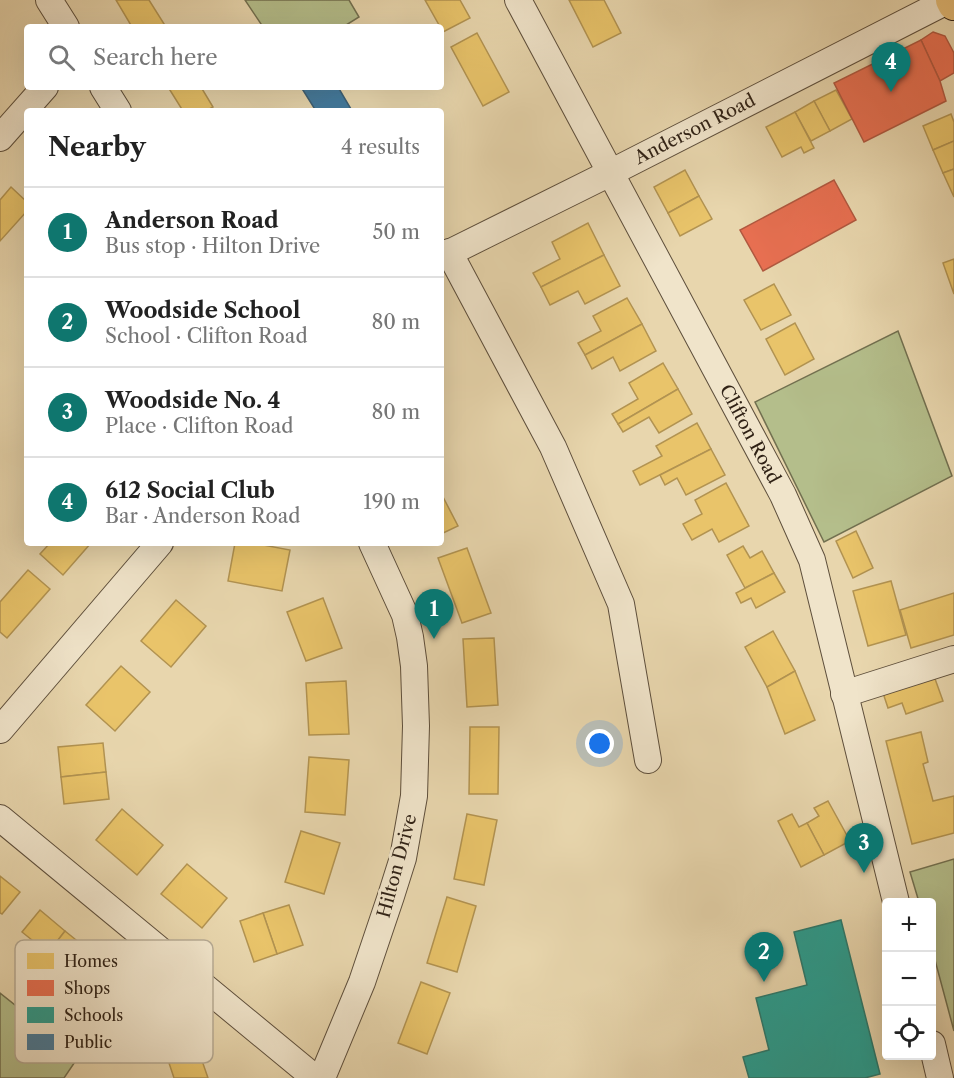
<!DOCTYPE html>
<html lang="en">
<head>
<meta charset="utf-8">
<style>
	:root { --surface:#fff; --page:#f6f6f6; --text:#222; --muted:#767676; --line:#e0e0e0; --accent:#0f766e }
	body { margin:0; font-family:"Libre Caslon Text",serif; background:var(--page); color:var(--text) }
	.controls { position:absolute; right:18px; bottom:18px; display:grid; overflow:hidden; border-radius:6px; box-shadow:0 6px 24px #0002 }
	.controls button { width:54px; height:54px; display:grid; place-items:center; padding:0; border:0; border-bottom:2px solid var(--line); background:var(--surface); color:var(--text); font:30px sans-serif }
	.you { position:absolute; left:600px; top:744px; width:21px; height:21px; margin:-15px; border:4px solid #fff; border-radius:50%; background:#1a73e8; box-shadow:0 0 0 9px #1a73e833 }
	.badge { display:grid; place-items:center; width:39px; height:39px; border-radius:50%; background:var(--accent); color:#fff; font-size:20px; font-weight:700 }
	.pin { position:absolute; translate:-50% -50px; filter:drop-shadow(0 2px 3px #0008) }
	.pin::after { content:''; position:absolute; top:32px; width:21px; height:18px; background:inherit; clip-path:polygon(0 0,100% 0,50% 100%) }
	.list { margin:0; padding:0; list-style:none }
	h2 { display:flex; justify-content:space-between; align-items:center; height:78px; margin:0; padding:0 24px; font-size:26px }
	h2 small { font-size:20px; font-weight:400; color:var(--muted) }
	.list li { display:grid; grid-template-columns:39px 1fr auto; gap:18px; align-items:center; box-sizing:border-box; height:90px; padding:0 24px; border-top:2px solid var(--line) }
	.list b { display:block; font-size:22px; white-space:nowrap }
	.list p { margin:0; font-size:20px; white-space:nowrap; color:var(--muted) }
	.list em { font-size:20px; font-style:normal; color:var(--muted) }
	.icon { flex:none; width:33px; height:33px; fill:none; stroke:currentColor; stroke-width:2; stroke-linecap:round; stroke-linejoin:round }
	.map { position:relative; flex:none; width:954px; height:1078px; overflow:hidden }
	.search { position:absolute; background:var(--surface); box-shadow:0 6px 24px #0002; left:24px; top:24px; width:420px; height:66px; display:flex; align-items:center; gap:15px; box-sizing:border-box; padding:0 21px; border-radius:6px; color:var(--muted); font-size:22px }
	.panel { position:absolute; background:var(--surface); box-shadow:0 6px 24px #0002; left:24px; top:108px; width:420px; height:438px; border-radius:6px }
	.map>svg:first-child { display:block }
	.green { fill:#b4be8b; stroke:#727050; stroke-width:1.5 }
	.homes { fill:#e9c46a; stroke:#b29351; stroke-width:1.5 }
	.shops { fill:#e76f51; stroke:#b0583f; stroke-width:1.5 }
	.schools { fill:#2a9d8f; stroke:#2c786b; stroke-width:1.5 }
	.public { fill:#457b9d; stroke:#3f6074; stroke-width:1.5 }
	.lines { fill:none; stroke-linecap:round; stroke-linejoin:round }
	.minor-casing { stroke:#5e4f3c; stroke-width:28 }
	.major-casing { stroke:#302216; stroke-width:34 }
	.minor { stroke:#f0e4ca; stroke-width:26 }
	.major { stroke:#e4bb76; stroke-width:32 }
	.labels { text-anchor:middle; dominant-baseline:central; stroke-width:6; stroke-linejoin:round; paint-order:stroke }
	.street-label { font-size:18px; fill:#302216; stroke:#f0e4ca }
	.key { fill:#f0e4ca; stroke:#b6aa94; stroke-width:1.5 }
	.key-label { font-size:16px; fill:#302216 }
</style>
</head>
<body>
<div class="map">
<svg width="954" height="1078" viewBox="0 0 954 1078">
	<rect width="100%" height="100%" fill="#e8d6ad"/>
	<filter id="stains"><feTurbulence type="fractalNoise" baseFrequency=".00333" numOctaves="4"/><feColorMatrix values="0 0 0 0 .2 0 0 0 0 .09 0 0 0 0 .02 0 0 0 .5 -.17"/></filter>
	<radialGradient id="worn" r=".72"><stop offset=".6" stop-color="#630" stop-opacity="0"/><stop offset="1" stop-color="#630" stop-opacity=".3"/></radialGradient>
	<g class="green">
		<polygon points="245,0 349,0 359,17 343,27 263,27"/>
		<polygon points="898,331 952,476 824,542 755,402"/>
		<polygon points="954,859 954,1031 932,949 932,902 919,902 910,872"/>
		<polygon points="0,993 79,1056 64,1078 0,1078"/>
	</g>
	<g class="homes">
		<polygon points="116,0 149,0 166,27 132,27"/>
		<polygon points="425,0 460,0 470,18 443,32"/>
		<polygon points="569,0 604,0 621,33 593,47"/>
		<polygon points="477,33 509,92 483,106 451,47"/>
		<polygon points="168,87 201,87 213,107 206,111 183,111"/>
		<polygon points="836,90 852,119 830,131 814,101"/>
		<polygon points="814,101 830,131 811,141 795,112"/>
		<polygon points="795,112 814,148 804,153 801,147 782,157 766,127"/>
		<polygon points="951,114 954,122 954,141 933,150 923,126"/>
		<polygon points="954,141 954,169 943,173 933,150"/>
		<polygon points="954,169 954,197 943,173"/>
		<polygon points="685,170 699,196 668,213 654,187"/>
		<polygon points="11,187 27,202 27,211 0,241 0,200"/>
		<polygon points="699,196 712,219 680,236 668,213"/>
		<polygon points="588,223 604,255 541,287 533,273 560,259 552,242"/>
		<polygon points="604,255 620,286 585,304 578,291 550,305 541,287"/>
		<polygon points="954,259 954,294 943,263"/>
		<polygon points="774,284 791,315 761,330 744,300"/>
		<polygon points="627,298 642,324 585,355 578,343 601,331 593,316"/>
		<polygon points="795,323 814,359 785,375 766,339"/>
		<polygon points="642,324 656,351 620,371 613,357 592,369 585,355"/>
		<polygon points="663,363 678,389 618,424 612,414 638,399 629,383"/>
		<polygon points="678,389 692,414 659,433 649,417 623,432 618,424"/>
		<polygon points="697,423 711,449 640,485 633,471 662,456 656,446"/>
		<polygon points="711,449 725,475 686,495 677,478 665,485 660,475"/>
		<polygon points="726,483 749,526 719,542 712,529 692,540 683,524 702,514 695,500"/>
		<polygon points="441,493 458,526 441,534"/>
		<polygon points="856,531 873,568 853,578 836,541"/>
		<polygon points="50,543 91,543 63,575 40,554"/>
		<polygon points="235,543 253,543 290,550 282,591 228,581"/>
		<polygon points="743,546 750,558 762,551 774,573 745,588 727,555"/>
		<polygon points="467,548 491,613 462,623 438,558"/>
		<polygon points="28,570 50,589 7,638 0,632 0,602"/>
		<polygon points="774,573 785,592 756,608 751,598 741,603 736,593"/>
		<polygon points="891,581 906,635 868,646 853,591"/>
		<polygon points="954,593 954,635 911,648 900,610"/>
		<polygon points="323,598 342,648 306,661 287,612"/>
		<polygon points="176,600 206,626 171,667 141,641"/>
		<polygon points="773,631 795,671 767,687 745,647"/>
		<polygon points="494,638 498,705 467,707 463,639"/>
		<polygon points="121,666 150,692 115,731 86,705"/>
		<polygon points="795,671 815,720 785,734 767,687"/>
		<polygon points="934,676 943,701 906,714 902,703 888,708 883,693"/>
		<polygon points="346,681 349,734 309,735 306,683"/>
		<polygon points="470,727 499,727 498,794 469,794"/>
		<polygon points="921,732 928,762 923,764 933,801 954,796 954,833 912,844 886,741"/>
		<polygon points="103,743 106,772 61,777 58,747"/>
		<polygon points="309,757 349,760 345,815 305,812"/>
		<polygon points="106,772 109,799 64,804 61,777"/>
		<polygon points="828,801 850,841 824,855 807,823 819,816 814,808"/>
		<polygon points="122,809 163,845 137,875 96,840"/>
		<polygon points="467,814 497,820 484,885 454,879"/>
		<polygon points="792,814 799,827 807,823 824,855 801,867 778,821"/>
		<polygon points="301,831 340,843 324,894 285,882"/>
		<polygon points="187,864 227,898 202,928 161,894"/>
		<polygon points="0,876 20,892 2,914 0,913"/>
		<polygon points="447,897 476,906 457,972 427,963"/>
		<polygon points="289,905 303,945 277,954 263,913"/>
		<polygon points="40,910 65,931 48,953 22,932"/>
		<polygon points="263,913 277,954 254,962 240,921"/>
		<polygon points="65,931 91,952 73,974 48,953"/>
		<polygon points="421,982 450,993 427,1054 398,1043"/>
		<polygon points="198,1049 208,1078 174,1078 168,1060"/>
	</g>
	<g class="shops">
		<polygon points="933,32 945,36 954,53 954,73 940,81 921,40"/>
		<polygon points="921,40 940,81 946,101 864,142 834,83"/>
		<polygon points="834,180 856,220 763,271 740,230"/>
	</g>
	<polygon class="schools" points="841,920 880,1074 865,1078 749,1078 743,1057 769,1050 756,998 807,985 794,932"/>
	<polygon class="public" points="301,87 338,87 351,109 348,111 316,111"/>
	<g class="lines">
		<g class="minor-casing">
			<g id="minor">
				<polyline points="49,0 66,27"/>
				<polyline points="518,0 783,495 812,560 896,902"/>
				<polyline points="103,87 118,111"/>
				<polyline points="0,138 45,87"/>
				<polyline points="449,252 553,447 621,604 648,760"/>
				<polyline points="441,257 610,173 949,0"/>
				<polyline points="844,694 954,659"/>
				<polyline points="0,730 160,543"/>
				<polyline points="0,818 315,1078"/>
				<polyline points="932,1044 940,1078"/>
				<polyline points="322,1078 362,982 391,896 403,858 414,796 416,726 414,666 410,637 405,615 372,543"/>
			</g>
		</g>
		<g class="major-casing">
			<polyline id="major" points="952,0 954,4"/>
		</g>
		<use href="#minor" class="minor"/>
		<use href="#major" class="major"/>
	</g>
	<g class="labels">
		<g class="street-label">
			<text transform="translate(695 129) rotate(-27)">Anderson Road</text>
			<text transform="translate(750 434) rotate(62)">Clifton Road</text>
			<text transform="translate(397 866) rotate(-75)">Hilton Drive</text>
		</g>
	</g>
	<rect x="15" y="940" width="198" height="123" rx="9" class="key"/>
	<rect x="27" y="953" width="27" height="16" fill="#e9c46a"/>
	<rect x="27" y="980" width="27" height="16" fill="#e76f51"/>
	<rect x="27" y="1007" width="27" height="16" fill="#2a9d8f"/>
	<rect x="27" y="1034" width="27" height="16" fill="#457b9d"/>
	<g class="key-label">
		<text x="64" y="967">Homes</text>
		<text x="64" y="994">Shops</text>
		<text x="64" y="1021">Schools</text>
		<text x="64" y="1048">Public</text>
	</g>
	<rect width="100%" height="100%" filter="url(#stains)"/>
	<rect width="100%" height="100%" fill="url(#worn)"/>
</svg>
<div class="controls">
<button>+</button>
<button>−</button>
<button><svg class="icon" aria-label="locate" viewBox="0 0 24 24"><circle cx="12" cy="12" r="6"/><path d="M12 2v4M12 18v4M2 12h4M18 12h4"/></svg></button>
</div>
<div class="you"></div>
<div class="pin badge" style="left:434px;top:639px">1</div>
<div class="pin badge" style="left:764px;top:982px">2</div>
<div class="pin badge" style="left:864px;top:873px">3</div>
<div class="pin badge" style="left:891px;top:92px">4</div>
<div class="search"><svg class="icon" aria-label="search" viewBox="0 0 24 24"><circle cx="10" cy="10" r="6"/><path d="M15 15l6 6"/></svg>Search here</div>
<section class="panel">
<h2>Nearby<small>4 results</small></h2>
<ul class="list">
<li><span class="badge">1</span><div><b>Anderson Road</b><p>Bus stop · Hilton Drive</p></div><em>50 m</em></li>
<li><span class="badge">2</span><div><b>Woodside School</b><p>School · Clifton Road</p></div><em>80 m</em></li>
<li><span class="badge">3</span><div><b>Woodside No. 4</b><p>Place · Clifton Road</p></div><em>80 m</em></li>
<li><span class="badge">4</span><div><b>612 Social Club</b><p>Bar · Anderson Road</p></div><em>190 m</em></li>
</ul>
</section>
</div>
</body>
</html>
